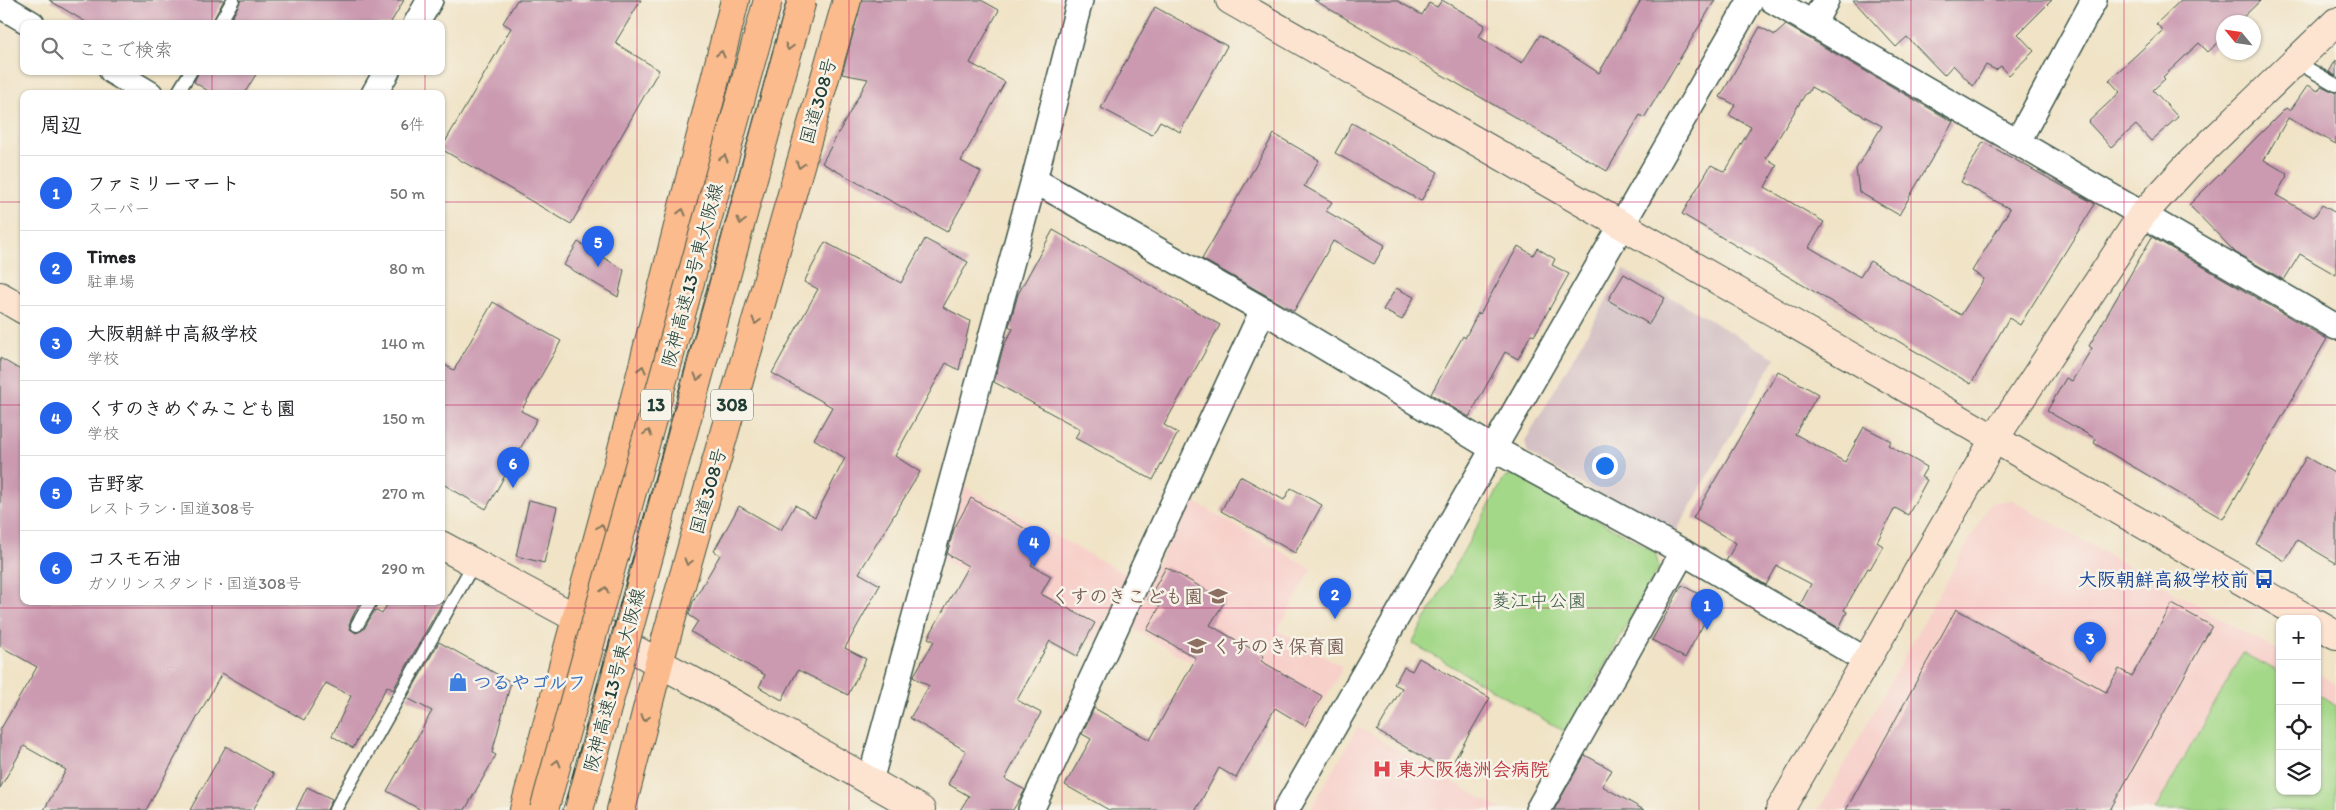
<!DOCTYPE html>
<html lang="ja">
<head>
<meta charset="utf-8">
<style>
	:root { --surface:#fff; --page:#f6f6f6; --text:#202124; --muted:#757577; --line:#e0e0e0; --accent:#2563eb }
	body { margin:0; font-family:Itim,"Klee One",sans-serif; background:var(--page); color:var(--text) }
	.controls { position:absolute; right:15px; bottom:15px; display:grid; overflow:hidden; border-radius:10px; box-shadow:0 1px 4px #0004 }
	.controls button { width:45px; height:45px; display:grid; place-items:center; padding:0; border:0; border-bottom:1px solid var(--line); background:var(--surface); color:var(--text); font:25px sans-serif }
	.compass { position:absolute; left:2216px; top:15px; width:45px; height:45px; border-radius:50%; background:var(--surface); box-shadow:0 1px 4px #0004; rotate:299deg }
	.you { position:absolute; left:1604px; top:465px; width:18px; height:18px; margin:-12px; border:4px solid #fff; border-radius:50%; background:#1a73e8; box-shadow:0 0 0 8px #1a73e833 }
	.badge { display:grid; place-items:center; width:32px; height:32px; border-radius:50%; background:var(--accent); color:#fff; font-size:16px; font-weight:700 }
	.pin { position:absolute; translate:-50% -41px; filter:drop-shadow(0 1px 2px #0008) }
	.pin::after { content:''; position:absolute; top:26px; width:18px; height:15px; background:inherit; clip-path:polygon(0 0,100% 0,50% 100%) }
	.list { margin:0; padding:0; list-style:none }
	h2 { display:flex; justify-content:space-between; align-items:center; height:65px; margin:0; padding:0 20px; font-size:21px }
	h2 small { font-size:16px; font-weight:400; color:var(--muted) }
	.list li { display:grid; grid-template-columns:32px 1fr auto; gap:15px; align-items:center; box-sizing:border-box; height:75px; padding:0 20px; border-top:1px solid var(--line) }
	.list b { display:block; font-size:19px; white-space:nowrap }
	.list p { margin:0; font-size:16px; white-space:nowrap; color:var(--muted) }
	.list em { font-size:16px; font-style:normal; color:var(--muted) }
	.icon { flex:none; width:28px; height:28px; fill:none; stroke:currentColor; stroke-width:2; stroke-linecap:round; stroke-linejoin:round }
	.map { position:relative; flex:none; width:2336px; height:810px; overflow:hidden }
	.search { position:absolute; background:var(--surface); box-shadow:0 1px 4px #0004; left:20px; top:20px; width:425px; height:55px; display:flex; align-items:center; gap:12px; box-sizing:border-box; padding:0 18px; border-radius:10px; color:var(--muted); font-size:19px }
	.panel { position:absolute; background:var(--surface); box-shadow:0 1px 4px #0004; left:20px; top:90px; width:425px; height:515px; border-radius:10px }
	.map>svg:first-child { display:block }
	.built { fill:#f7d0ca }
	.industrial { fill:#d2bec2 }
	.green { fill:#a4d889; stroke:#628a5e }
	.building { fill:#cb9ab0 }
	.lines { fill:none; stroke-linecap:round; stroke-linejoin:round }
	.lane-casing { stroke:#3e564a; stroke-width:15 }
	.street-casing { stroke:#3e564a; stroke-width:28 }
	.secondary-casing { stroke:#3e564a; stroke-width:30 }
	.highway-casing { stroke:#3e564a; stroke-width:30 }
	.lane { stroke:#fff; stroke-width:12 }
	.street { stroke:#fff; stroke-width:25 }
	.secondary { stroke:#fde4d1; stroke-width:28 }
	.highway { stroke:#fbbb8d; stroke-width:28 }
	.rail-casing { stroke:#1f3d34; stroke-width:5.5 }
	.rail { stroke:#f7f3e8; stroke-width:4; stroke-dasharray:11; stroke-linecap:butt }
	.highway-bridge-casing { stroke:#3e564a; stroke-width:30; stroke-linecap:butt }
	.highway-bridge { stroke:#fbbb8d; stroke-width:28 }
	.oneway { stroke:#82765c }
	.grid { fill:none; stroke:#c2185b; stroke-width:1; stroke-opacity:0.55 }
	.labels { text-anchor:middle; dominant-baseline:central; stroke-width:5; stroke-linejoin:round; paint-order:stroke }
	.shield { fill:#f7f3e8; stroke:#60746a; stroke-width:1 }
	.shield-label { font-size:18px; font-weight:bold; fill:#1f3d34 }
	.street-label { font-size:19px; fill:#1f3d34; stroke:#f7f3e8 }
	.transit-label { font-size:19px; font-weight:bold; fill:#164399; stroke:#f7f3e8; text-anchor:end }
	.education-label { font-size:19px; font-weight:bold; fill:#785e54; stroke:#f7f3e8; text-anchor:end }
	.park-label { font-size:19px; fill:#3a5c45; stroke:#f7f3e8 }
	.shop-label { font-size:19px; font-weight:bold; fill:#366cbe; stroke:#f7f3e8; text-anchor:start }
	.health-label { font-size:19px; font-weight:bold; fill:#be3a42; stroke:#f7f3e8; text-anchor:start }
</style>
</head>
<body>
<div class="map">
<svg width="2336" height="810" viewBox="0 0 2336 810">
	<rect width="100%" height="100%" fill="#f7f3e8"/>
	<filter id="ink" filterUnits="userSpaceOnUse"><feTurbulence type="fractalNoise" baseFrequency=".02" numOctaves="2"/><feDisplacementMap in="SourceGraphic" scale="10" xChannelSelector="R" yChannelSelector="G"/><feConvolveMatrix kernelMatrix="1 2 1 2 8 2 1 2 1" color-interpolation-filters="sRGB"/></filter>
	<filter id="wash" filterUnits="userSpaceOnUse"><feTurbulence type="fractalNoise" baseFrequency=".0096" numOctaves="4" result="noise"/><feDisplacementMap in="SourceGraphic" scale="20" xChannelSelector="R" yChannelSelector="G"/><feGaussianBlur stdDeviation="1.12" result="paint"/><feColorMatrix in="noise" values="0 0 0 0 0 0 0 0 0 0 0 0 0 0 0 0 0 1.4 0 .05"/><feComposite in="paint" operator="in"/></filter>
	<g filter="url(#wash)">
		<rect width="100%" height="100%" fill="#f0e3c6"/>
		<g class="built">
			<polygon points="960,484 1129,576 1094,642 938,558"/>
			<polygon points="2012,500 2280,652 2280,791 2317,791 2317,673 2336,684 2336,810 1819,810 1990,503"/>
			<polygon points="1193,501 1312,569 1278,630 1343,667 1308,729 1123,623"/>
			<polygon points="1358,727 1502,810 1310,810"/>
		</g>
		<polygon class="industrial" points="1624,270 1775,358 1673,537 1528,453 1525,441"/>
		<g class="green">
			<polygon points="1515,473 1655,552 1659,567 1567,733 1412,643 1504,479"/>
			<polygon points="2243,653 2280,673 2280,791 2317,791 2317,694 2336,705 2336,810 2155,810"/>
		</g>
		<g id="blocks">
			<g class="building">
				<polygon points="49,0 224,0 211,24 89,24"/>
				<polygon points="241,0 404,0 390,24 229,24"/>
				<polygon points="517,0 641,0 615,43 659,70 571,224 441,149 511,28 503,23"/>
				<polygon points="862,0 981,0 999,10 970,63 1005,82 961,161 981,172 947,232 822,163 868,79 842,74"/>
				<polygon points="1314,0 1396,0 1422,15 1429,3 1437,7 1442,0 1485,25 1479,37 1522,63 1540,35 1599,73 1641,0 1715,0 1644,118 1640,115 1607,171"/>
				<polygon points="1853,0 2052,0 2018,34 2034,51 2009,75 2001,66 1996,70 1986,65 1973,86 1953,65 1944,75 1907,37 1896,47"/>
				<polygon points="2181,0 2261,0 2238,22 2224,22 2224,37 2208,52 2199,43 2163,77 2165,79 2153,90 2178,117 2151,141 2136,125 2111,147 2088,122 2120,92 2109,80 2163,30 2156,24"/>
				<polygon points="1155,7 1227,46 1180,132 1160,121 1152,135 1101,108"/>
				<polygon points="1786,25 1953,122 1899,215 1859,192 1856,169 1882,126 1811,87 1808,93 1806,93 1766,158 1777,165 1765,187 1824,222 1809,247 1860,277 1870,261 1961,315 1984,279 1972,271 2010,209 1961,182 1983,142 2095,204 2020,325 2009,318 1971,384 1682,214 1711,165 1725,172 1751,127 1729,115 1735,105 1720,97 1760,27 1775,35"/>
				<polygon points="2336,60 2336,76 2329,72"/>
				<polygon points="199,71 258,71 244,94 213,94 194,82"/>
				<polygon points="2308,85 2318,91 2321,86 2336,93 2336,144 2288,118 2264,160 2288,174 2276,195 2314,217 2322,205 2336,213 2336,275 2300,254 2284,280 2236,253 2189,205 2286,108 2290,111"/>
				<polygon points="1352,123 1438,172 1421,201 1335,153"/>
				<polygon points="1274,134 1319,160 1304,186 1332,202 1326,211 1385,245 1374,264 1333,241 1294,311 1202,259"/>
				<polygon points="1053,230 1220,325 1164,425 1178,433 1153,480 1075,438 1080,429 994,382 1004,345 1013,329 1009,326 1018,294"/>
				<polygon points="2152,237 2327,339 2223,519 2120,459 2094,443 2096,439 2047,411 2066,378 2072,381 2092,348 2089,346"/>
				<polygon points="925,239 968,262 943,307 970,321 959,370 946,363 895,456 920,472 859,573 880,585 845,648 866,659 848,695 798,670 782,700 759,687 765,675 691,632 698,621 689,615 693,602 720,555 714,551 739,506 781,530 795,505 815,517 845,458 814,439 832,407 772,373 818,289 804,282 825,242 901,283"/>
				<polygon points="578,242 624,270 618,297 564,265"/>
				<polygon points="1518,246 1533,255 1537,248 1555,259 1552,265 1569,274 1534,336 1531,334 1518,359 1505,352 1469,417 1431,394 1463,336 1465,338 1478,313 1480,314"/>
				<polygon points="1624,274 1665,298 1649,324 1608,300"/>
				<polygon points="1396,288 1414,297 1402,320 1383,310"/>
				<polygon points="493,302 561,341 521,411 537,419 486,509 441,483 441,363 454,370"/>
				<polygon points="0,358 24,372 24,601 360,601 349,624 350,629 356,633 364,629 375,610 382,614 389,601 443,601 393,690 387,686 353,748 332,736 351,696 326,683 304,720 222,673 146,810 44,810 66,770 24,746 0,788 0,730 37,667 0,646"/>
				<polygon points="1778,371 1818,394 1795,434 1845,462 1864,427 1891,441 1888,445 1927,467 1921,477 1927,480 1908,515 1895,508 1877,542 1883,546 1870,569 1868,568 1844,610 1847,612 1839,628 1800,605 1811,584 1777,566 1766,585 1726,561 1736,543 1693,518"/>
				<polygon points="2306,457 2336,474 2336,563 2297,540 2285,561 2256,544"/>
				<polygon points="1240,476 1284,500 1291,488 1322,505 1295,553 1221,511"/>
				<polygon points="971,498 1045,540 1031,565 1051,576 1041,594 1095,623 1077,656 1050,641 1017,700 1041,713 1005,779 1025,790 1013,810 960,810 969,796 948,784 966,751 910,718 929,686 913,677 934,641 928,638 968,566 947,554 954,529"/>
				<polygon points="529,500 557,507 544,563 516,556"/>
				<polygon points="1166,567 1225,601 1210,625 1264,656 1261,661 1322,696 1305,726 1275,708 1236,778 1219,768 1196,810 1109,810 1065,785 1091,739 1082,734 1094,708 1150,740 1196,658 1147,630 1160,606 1148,600"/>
				<polygon points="1682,585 1715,603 1685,658 1652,640"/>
				<polygon points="2172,604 2212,626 2110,810 1846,810 1956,609 2106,692 2119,669 2132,676"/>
				<polygon points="439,642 511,682 492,753 496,755 465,810 421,810 387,791 432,711 407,698"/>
				<polygon points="1419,658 1490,698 1448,771 1377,731 1402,688 1394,684 1404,667 1412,671"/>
				<polygon points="226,746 274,774 253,810 190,810"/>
				<polygon points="1585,755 1612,770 1602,786 1644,810 1554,810"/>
				<polygon points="307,787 332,799 327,810 296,810"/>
			</g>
		</g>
	</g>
	<g filter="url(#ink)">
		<use href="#blocks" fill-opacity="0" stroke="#3e564a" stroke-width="1"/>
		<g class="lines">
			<g class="lane-casing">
				<g id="lane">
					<polyline points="219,24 233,0"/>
					<polyline points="2295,61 2336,85"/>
					<polyline points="177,94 191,71"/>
					<polyline points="357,625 371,601"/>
					<polyline points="335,810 474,563"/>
				</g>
			</g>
			<g class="street-casing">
				<g id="street">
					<polyline points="1772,0 2336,327"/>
					<polyline points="0,5 32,24"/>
					<polyline points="416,24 430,0"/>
					<polyline points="1813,24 1826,0"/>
					<polyline points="112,71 150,94"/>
					<polyline points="374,94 387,71"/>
					<polyline points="2017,143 2094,0"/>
					<polyline points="1034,180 1263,310 1494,449 1683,552 1867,661"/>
					<polyline points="870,781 1034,180 1080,0"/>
					<polyline points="1031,810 1263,310"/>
					<polyline points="1286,810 1751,0"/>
					<polyline points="1538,810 1683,552"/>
				</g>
			</g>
			<g class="secondary-casing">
				<g id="secondary">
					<polyline points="1230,0 2308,619"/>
					<polyline points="0,296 24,310"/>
					<polyline points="441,545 713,692 921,810"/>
					<polyline points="2317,624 2336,635"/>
					<polyline points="1780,810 1995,438 2142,215 2188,165 2336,22"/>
				</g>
			</g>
			<g class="highway-casing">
				<g id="highway">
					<polyline points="524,810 620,457 735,0"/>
					<polyline points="621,810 659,663 847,0"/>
				</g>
			</g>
			<use href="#lane" class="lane"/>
			<use href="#street" class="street"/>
			<use href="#secondary" class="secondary"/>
			<use href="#highway" class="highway"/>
			<g class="rail-casing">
				<g id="rail">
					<polyline points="545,810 777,0"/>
					<polyline points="565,810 789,0"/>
				</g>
			</g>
			<use href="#rail" class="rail"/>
			<g class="highway-bridge-casing">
				<g id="highway-bridge">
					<polyline points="544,810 768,0"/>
					<polyline points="579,810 802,0"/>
				</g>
			</g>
			<use href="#highway-bridge" class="highway-bridge"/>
		</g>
		<defs><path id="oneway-chevron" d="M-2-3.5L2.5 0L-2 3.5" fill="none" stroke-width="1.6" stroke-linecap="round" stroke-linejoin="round" transform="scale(1.25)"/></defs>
		<g class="oneway">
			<use href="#oneway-chevron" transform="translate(789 47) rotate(105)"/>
			<use href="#oneway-chevron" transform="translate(721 54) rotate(-76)"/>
			<use href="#oneway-chevron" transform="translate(724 158) rotate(-75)"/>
			<use href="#oneway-chevron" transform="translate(800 165) rotate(106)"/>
			<use href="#oneway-chevron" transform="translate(682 212) rotate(-76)"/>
			<use href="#oneway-chevron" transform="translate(741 221) rotate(105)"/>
			<use href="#oneway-chevron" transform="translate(756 321) rotate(106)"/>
			<use href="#oneway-chevron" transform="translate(642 369) rotate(-76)"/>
			<use href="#oneway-chevron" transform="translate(698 377) rotate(105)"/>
			<use href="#oneway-chevron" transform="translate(648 433) rotate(-75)"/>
			<use href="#oneway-chevron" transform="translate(601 527) rotate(-75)"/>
			<use href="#oneway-chevron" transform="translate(688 562) rotate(106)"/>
			<use href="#oneway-chevron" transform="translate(605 590) rotate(-75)"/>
			<use href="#oneway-chevron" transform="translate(645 718) rotate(105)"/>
			<use href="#oneway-chevron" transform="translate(557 763) rotate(-75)"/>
		</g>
	</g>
	<path class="grid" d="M212,0V24M425,0V24M637,0V810M849,0V810M1062,0V810M1274,0V810M1487,0V810M1699,0V810M1911,0V810M2124,0V810M212,71V94M425,71V94M0,202H24M441,202H2336M0,405H24M441,405H2336M212,601V810M425,601V810M0,608H2336"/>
	<defs>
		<g id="bus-bare" transform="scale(1.5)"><path d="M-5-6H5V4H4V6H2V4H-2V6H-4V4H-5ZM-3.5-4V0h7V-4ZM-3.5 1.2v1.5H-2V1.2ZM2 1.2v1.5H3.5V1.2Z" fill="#1a4fb4" stroke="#f7f3e8" stroke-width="2.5" paint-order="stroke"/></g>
		<g id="school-bare" transform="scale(1.5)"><path d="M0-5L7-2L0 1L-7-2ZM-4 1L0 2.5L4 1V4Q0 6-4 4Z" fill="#8d6e63" stroke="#f7f3e8" stroke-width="2.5" paint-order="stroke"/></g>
		<g id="shop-bare" transform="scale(1.5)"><path d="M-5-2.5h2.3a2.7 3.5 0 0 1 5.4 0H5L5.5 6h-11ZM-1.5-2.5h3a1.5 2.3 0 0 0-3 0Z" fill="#3f7fe0" stroke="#f7f3e8" stroke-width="2.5" paint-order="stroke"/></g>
		<g id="hospital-bare" transform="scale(1.5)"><path d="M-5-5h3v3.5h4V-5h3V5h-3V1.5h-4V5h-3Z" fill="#e0444e" stroke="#f7f3e8" stroke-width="2.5" paint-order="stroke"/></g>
	</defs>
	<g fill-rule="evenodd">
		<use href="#bus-bare" x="2264" y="579"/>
		<use href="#school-bare" x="1218" y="596"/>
		<use href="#school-bare" x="1197" y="646"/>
		<use href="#shop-bare" x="458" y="682"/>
		<use href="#hospital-bare" x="1382" y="769"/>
	</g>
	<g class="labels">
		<g class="shield">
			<rect x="641" y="389.5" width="30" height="31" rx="4"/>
			<rect x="711" y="389.5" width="42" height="31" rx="4"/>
		</g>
		<g class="shield-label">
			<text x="656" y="405">13</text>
			<text x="732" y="405">308</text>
		</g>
		<g class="street-label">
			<text transform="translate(818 101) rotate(-74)">国道308号</text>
			<text transform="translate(692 275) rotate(-75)">阪神高速13号東大阪線</text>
			<text transform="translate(708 491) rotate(-74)">国道308号</text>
			<text transform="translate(614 680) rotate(-75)">阪神高速13号東大阪線</text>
		</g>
		<g class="transit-label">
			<text x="2249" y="579">大阪朝鮮高級学校前</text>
		</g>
		<g class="education-label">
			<text x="1203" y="596">くすのきこども園</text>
			<text x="1212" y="646" text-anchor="start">くすのき保育園</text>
		</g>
		<g class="park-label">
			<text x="1539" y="600">菱江中公園</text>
		</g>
		<g class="shop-label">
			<text x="473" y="682">つるやゴルフ</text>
		</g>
		<g class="health-label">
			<text x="1397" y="769">東大阪徳洲会病院</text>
		</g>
	</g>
</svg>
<div class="controls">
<button>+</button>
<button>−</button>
<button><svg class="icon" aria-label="locate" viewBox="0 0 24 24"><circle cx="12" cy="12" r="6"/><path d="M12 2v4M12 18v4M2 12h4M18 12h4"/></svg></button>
<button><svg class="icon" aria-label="layers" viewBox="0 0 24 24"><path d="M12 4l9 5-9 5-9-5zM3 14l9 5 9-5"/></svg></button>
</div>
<svg class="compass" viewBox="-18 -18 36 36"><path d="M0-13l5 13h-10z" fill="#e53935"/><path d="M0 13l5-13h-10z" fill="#757577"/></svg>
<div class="you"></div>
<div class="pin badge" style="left:1707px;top:630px">1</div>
<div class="pin badge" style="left:1335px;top:619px">2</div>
<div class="pin badge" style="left:2090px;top:663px">3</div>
<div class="pin badge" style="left:1034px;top:567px">4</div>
<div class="pin badge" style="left:598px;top:267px">5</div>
<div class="pin badge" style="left:513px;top:488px">6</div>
<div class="search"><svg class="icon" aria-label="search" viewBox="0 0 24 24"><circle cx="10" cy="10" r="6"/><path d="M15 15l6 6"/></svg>ここで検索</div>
<section class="panel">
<h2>周辺<small>6件</small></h2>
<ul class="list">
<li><span class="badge">1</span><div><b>ファミリーマート</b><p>スーパー</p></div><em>50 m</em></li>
<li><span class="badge">2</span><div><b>Times</b><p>駐車場</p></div><em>80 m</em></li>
<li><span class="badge">3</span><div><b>大阪朝鮮中高級学校</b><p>学校</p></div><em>140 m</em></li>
<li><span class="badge">4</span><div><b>くすのきめぐみこども園</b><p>学校</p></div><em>150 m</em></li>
<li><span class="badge">5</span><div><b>吉野家</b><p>レストラン · 国道308号</p></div><em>270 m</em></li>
<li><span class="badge">6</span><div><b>コスモ石油</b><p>ガソリンスタンド · 国道308号</p></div><em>290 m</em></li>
</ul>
</section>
</div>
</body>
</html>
